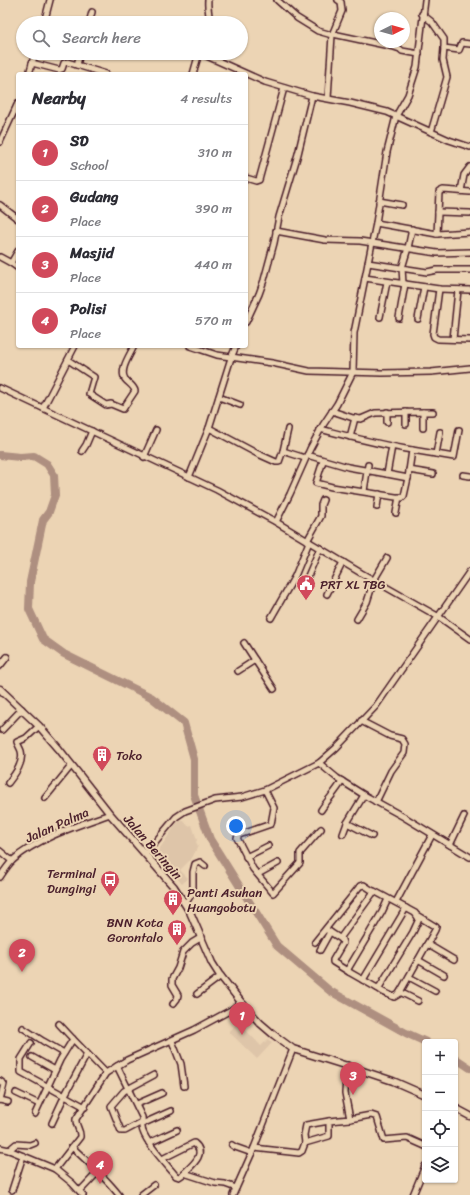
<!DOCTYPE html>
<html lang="en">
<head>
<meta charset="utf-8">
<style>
	:root { --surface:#fff; --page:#f2f2f3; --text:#2b2b33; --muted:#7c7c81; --line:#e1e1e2; --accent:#d1495b }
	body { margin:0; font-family:Sriracha,sans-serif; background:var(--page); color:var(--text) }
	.controls { position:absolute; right:12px; bottom:12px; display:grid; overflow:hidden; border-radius:4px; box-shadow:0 1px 3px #0004 }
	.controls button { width:36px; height:36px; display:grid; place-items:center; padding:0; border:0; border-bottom:1px solid var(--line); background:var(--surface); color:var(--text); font:20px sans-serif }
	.compass { position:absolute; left:374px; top:12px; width:36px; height:36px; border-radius:50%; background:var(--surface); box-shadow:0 1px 3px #0004; rotate:85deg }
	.you { position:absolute; left:236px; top:826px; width:14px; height:14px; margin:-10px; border:3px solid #fff; border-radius:50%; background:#1a73e8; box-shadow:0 0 0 6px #1a73e833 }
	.badge { display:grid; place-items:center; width:26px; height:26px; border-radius:50%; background:var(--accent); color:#fff; font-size:13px; font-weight:700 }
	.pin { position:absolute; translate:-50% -33px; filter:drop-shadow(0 1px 2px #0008) }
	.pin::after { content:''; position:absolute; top:21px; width:14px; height:12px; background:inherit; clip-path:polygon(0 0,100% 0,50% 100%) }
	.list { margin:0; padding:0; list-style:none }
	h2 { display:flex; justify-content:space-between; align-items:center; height:52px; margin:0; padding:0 16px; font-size:17px }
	h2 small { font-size:13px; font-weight:400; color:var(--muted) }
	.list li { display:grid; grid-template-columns:26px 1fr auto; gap:12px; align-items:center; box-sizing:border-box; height:56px; padding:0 16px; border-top:1px solid var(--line) }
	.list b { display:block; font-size:15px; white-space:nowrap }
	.list p { margin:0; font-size:13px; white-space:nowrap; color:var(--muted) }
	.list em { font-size:13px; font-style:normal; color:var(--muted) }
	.icon { flex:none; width:22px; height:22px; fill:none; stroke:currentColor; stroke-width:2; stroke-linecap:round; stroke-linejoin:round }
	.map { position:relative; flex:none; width:470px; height:1195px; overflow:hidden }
	.search { position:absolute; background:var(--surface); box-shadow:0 1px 3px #0004; left:16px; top:16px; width:232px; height:44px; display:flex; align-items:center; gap:10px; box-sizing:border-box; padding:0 14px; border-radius:22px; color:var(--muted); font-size:15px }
	.panel { position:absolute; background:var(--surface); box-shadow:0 1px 3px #0004; left:16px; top:72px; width:232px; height:276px; border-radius:4px }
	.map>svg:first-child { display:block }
	.built { fill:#dec5a9 }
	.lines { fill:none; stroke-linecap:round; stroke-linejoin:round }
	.river { stroke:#ae8f80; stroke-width:8 }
	.minor-casing { stroke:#4a1f2b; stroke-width:8 }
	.tertiary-casing { stroke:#4a1f2b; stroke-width:9 }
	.minor { stroke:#ecd4b4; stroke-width:5 }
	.tertiary { stroke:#ecd4b4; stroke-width:6 }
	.labels { text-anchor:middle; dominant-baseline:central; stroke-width:4; stroke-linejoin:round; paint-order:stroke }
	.poi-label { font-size:13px; fill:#4a1f2b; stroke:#ecd4b4; text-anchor:start }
	.street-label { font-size:13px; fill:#4a1f2b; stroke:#ecd4b4 }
</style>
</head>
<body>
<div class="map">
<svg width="470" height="1195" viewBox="0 0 470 1195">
	<rect width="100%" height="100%" fill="#ecd4b4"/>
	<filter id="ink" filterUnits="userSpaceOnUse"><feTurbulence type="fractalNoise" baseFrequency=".025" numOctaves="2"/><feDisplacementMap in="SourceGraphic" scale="8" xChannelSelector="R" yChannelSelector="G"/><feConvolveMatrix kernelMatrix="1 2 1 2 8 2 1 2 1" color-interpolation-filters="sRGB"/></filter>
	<g filter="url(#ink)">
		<g class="built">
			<polygon points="179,820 183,820 188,826 192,825 197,840 196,842 198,846 192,858 180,870 188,878 182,884 156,854"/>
			<polygon points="243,1017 248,1021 243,1027 261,1046 268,1039 272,1043 257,1059 229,1032"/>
		</g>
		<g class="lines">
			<g class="river">
				<polyline points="0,455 20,457 34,456 47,464 54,475 55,495 49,512 43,520 30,582 29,609 43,639 64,654 151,697 184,723 194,759 194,795 210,839 277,946 330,991 406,1033 426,1042"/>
				<polyline points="455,1058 470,1068"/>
			</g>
			<g class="minor-casing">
				<g id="minor">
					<path d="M208,0C207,8 210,15 209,23"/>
					<polyline points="277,0 297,18 318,31 332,35"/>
					<polyline points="422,14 432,22 444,39 444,48 459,50 462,43 470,44"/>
					<polyline points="44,23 50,0"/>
					<polyline points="89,23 92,12"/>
					<polyline points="333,34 394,47 400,49 402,51 419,54"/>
					<polyline points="200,53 265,82 312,96 350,103 387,112 449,140 470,147"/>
					<polyline points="32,63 59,70 62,69 64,63 67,62 106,74"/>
					<polyline points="77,65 80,53"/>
					<polyline points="29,74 35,53"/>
					<polyline points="193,74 199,53"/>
					<polyline points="328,98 332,35 342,11 341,2 338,0"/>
					<polyline points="431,132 447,77 443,60 444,48"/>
					<polyline points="0,142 18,103"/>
					<polyline points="246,178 256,181 259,180 284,88"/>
					<polyline points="461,191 464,175 470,167"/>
					<polyline points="470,192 443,190 439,192 437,234 470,232"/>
					<polyline points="379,201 402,205"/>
					<polyline points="0,205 18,219"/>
					<polyline points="438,212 470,213"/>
					<polyline points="376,223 437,234"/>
					<polyline points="276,231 325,240 360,241 437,253 470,252"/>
					<polyline points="0,257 11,263 18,251"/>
					<polyline points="11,263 18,268"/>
					<polyline points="368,263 427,272 437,270 470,270"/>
					<polyline points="365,278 439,289 470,290"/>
					<polyline points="403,284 402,268 408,248 412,229"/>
					<polyline points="439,289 433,334 434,337 438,339 470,340"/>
					<polyline points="380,317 387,282"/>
					<polyline points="399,318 405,284"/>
					<polyline points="418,319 424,287"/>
					<polyline points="246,322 259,294 264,280 274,243 279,217 298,154 312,96"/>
					<polyline points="453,339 458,290"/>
					<polyline points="190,346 217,355 272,363 309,371 382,373 431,372 470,368"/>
					<path d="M68,360L94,377L89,394L106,405L111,404L123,409L135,391C134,386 128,383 125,379C119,370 130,355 134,346"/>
					<polyline points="0,388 217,490 276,522 361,573 439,617 470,639"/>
					<polyline points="219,397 240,405"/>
					<polyline points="43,408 75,346"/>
					<polyline points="332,411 353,418 361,419 375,413 423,412 423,428"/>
					<polyline points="406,412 406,424"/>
					<polyline points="423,412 433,412"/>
					<polyline points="387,422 387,412"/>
					<polyline points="209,428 256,453 276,462 279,462 283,451"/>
					<polyline points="288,429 283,451 305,458"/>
					<path d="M320,429C351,437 381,445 412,450L408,478L387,474L392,446"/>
					<polyline points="350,437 355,418"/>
					<polyline points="412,450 454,457 459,430"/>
					<polyline points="82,451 86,445 92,431"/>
					<polyline points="436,454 440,432"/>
					<polyline points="307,455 348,467 387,474"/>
					<polyline points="144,457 156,430"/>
					<polyline points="323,461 316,483 332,487 402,498 404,496 408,478"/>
					<polyline points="409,470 433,474"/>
					<polyline points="463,475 470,476"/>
					<polyline points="189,477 209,428 231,358 236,346"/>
					<polyline points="364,491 368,465"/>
					<polyline points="377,507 379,494"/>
					<polyline points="396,513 399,497"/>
					<polyline points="276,522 290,494 310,449 323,425 337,404 353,372 354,333 376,223 387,152 396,116 408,95 417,67 425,0"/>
					<polyline points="307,541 321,516 321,505 323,500"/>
					<polyline points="308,576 320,548"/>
					<polyline points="327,594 343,562"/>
					<polyline points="271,618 295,576 309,542"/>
					<polyline points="357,619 367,602 374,580 387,558"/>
					<polyline points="244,643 255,660"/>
					<polyline points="0,666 7,657"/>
					<polyline points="238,671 255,660 274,689"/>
					<polyline points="361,721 390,736 402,739 405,744 404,753 391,771 376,802"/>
					<polyline points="2,730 22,709"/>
					<polyline points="319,763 337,778 364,795 404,817 470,857"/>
					<path d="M8,783C15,774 24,763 21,751C20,748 18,745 17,742L26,738L39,726"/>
					<polyline points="265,790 274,808 271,824 239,835 237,838 253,869 273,893 300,863 300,853 321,829"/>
					<polyline points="45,798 72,765"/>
					<path d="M321,810C328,799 336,792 342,781"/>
					<polyline points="347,823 372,836"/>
					<polyline points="343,834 347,823 364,795"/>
					<polyline points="450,845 464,816"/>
					<polyline points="0,851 12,861"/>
					<polyline points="145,854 176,817 185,811 215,800 242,797 265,790 319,763 336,748 376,706 470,571"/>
					<polyline points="246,857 268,846"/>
					<polyline points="258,874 278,863"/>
					<path d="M0,877C4,871 8,865 13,860C37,838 79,825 110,814"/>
					<polyline points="374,891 415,913 419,919 413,932 380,986 377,988 349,972 348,969 382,912 388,899"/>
					<polyline points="396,902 432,835"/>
					<polyline points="185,904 193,892 193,872 195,864 200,862 205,866"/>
					<polyline points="327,930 341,939"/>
					<polyline points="315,942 360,886 364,885 373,891 373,893 341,937 343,943 333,960 333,962 349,972"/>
					<polyline points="427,944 454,960"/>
					<polyline points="320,950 330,932"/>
					<polyline points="418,960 444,975"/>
					<polyline points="409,977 435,991"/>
					<polyline points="363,980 406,908"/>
					<polyline points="377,988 383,992 394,997 399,994 435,930 436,927 418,916"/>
					<polyline points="400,992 418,1001"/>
					<polyline points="197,994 221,976"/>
					<polyline points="173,1004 177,999 178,995 172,985 172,979 178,968 183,952 192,943 202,937"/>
					<polyline points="59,1024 73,1039"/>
					<polyline points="23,1028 43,1041 64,1053"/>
					<polyline points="172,1041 181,1064 184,1086"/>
					<polyline points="31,1043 21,1059 21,1072 85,1107"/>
					<polyline points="32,1057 55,1070"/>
					<path d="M117,1066L142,1117C143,1121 141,1123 142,1127C142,1139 168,1166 176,1176L179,1177L182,1175C191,1166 208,1154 194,1143L162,1159"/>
					<polyline points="0,1081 4,1084 0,1100"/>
					<polyline points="16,1093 39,1104"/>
					<polyline points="0,1100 8,1102"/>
					<polyline points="137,1104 162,1093"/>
					<polyline points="35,1114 60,1060 73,1039 106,1073"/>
					<polyline points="350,1119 371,1115 377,1117 384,1140 407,1138 425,1146"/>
					<polyline points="142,1122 125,1131 121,1131 111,1106 124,1091 154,1075"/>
					<polyline points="52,1123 65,1095 87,1054"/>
					<polyline points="142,1124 171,1111"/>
					<polyline points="149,1143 177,1130"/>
					<polyline points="305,1143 304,1135 306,1125 329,1121"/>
					<polyline points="232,1145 235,1147 252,1153"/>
					<path d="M72,1147C89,1163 105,1177 119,1195"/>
					<polyline points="0,1148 9,1150 55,1169 72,1183 83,1195"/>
					<polyline points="254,1148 299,1153 302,1151 305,1143 329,1136 329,1121 350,1119 345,1093 347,1065"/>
					<polyline points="9,1150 16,1144 30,1145 35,1143"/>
					<path d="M55,1169L80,1137C81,1130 75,1126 76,1119L106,1073L127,1060L194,1030L231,1010L241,1002"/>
					<polyline points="184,1173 215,1183 225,1184 236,1188"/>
					<polyline points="12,1190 23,1156"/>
					<polyline points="80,1191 99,1171"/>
					<polyline points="141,1195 154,1185"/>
					<polyline points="233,1195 254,1148 293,1049"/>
					<polyline points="413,1195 425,1166"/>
				</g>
			</g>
			<g class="tertiary-casing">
				<g id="tertiary">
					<polyline points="0,689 39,726 59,749 110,814 174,887 190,912 212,963 219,974 241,1002 260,1023 274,1035 293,1049 357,1069 393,1081 425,1095"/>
					<polyline points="455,1108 470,1116"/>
				</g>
			</g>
			<use href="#minor" class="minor"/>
			<use href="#tertiary" class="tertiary"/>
		</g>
	</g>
	<defs>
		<g id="civic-pin" transform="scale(1)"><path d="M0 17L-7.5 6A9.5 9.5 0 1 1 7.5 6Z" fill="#d1495b" stroke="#ecd4b4"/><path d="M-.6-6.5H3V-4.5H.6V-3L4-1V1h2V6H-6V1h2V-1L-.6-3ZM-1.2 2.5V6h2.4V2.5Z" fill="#fff"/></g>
		<g id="building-pin" transform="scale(1)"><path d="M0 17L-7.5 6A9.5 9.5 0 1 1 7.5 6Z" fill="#d1495b" stroke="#ecd4b4"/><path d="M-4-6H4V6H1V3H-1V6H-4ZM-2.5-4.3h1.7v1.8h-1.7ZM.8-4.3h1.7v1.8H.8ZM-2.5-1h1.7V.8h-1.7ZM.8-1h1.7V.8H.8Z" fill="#fff"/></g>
		<g id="bus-pin" transform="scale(1)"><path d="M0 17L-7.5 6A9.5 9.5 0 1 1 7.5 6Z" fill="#d1495b" stroke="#ecd4b4"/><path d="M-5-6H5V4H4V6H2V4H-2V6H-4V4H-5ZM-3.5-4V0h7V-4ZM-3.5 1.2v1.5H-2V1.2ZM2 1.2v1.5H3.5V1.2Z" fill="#fff"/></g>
	</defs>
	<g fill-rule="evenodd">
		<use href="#civic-pin" x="306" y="584"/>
		<use href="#building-pin" x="102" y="755"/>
		<use href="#bus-pin" x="110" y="880"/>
		<use href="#building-pin" x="173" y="899"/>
		<use href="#building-pin" x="177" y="929"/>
	</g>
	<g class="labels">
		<g class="poi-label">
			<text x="320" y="584">PRT XL TBG</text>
			<text x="116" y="755">Toko</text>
			<text x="96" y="873" text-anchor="end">Terminal<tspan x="96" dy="15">Dungingi</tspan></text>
			<text x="187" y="892">Panti Asuhan<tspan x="187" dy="15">Huangobotu</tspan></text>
			<text x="163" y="922" text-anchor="end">BNN Kota<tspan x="163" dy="15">Gorontalo</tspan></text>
		</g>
		<g class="street-label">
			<text transform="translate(57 825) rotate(-24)">Jalan Palma</text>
			<text transform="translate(153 847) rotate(49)">Jalan Beringin</text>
		</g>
	</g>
</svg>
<div class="controls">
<button>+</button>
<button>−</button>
<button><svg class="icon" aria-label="locate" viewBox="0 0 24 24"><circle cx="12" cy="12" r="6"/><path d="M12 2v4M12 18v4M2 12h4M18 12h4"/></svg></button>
<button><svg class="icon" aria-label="layers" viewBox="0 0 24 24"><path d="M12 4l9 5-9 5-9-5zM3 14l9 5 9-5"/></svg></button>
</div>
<svg class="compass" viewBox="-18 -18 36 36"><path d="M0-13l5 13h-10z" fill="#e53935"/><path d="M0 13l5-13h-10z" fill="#7c7c81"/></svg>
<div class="you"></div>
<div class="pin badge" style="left:242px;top:1035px">1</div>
<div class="pin badge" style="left:22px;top:972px">2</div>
<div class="pin badge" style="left:353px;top:1095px">3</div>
<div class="pin badge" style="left:100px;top:1184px">4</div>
<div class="search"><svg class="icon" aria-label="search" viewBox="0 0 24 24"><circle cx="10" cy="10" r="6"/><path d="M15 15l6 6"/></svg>Search here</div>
<section class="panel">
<h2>Nearby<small>4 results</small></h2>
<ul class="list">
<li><span class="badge">1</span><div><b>SD</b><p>School</p></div><em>310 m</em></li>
<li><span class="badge">2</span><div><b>Gudang</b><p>Place</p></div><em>390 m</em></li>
<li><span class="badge">3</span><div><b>Masjid</b><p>Place</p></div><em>440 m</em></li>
<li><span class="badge">4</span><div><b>Polisi</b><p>Place</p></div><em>570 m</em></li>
</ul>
</section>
</div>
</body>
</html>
